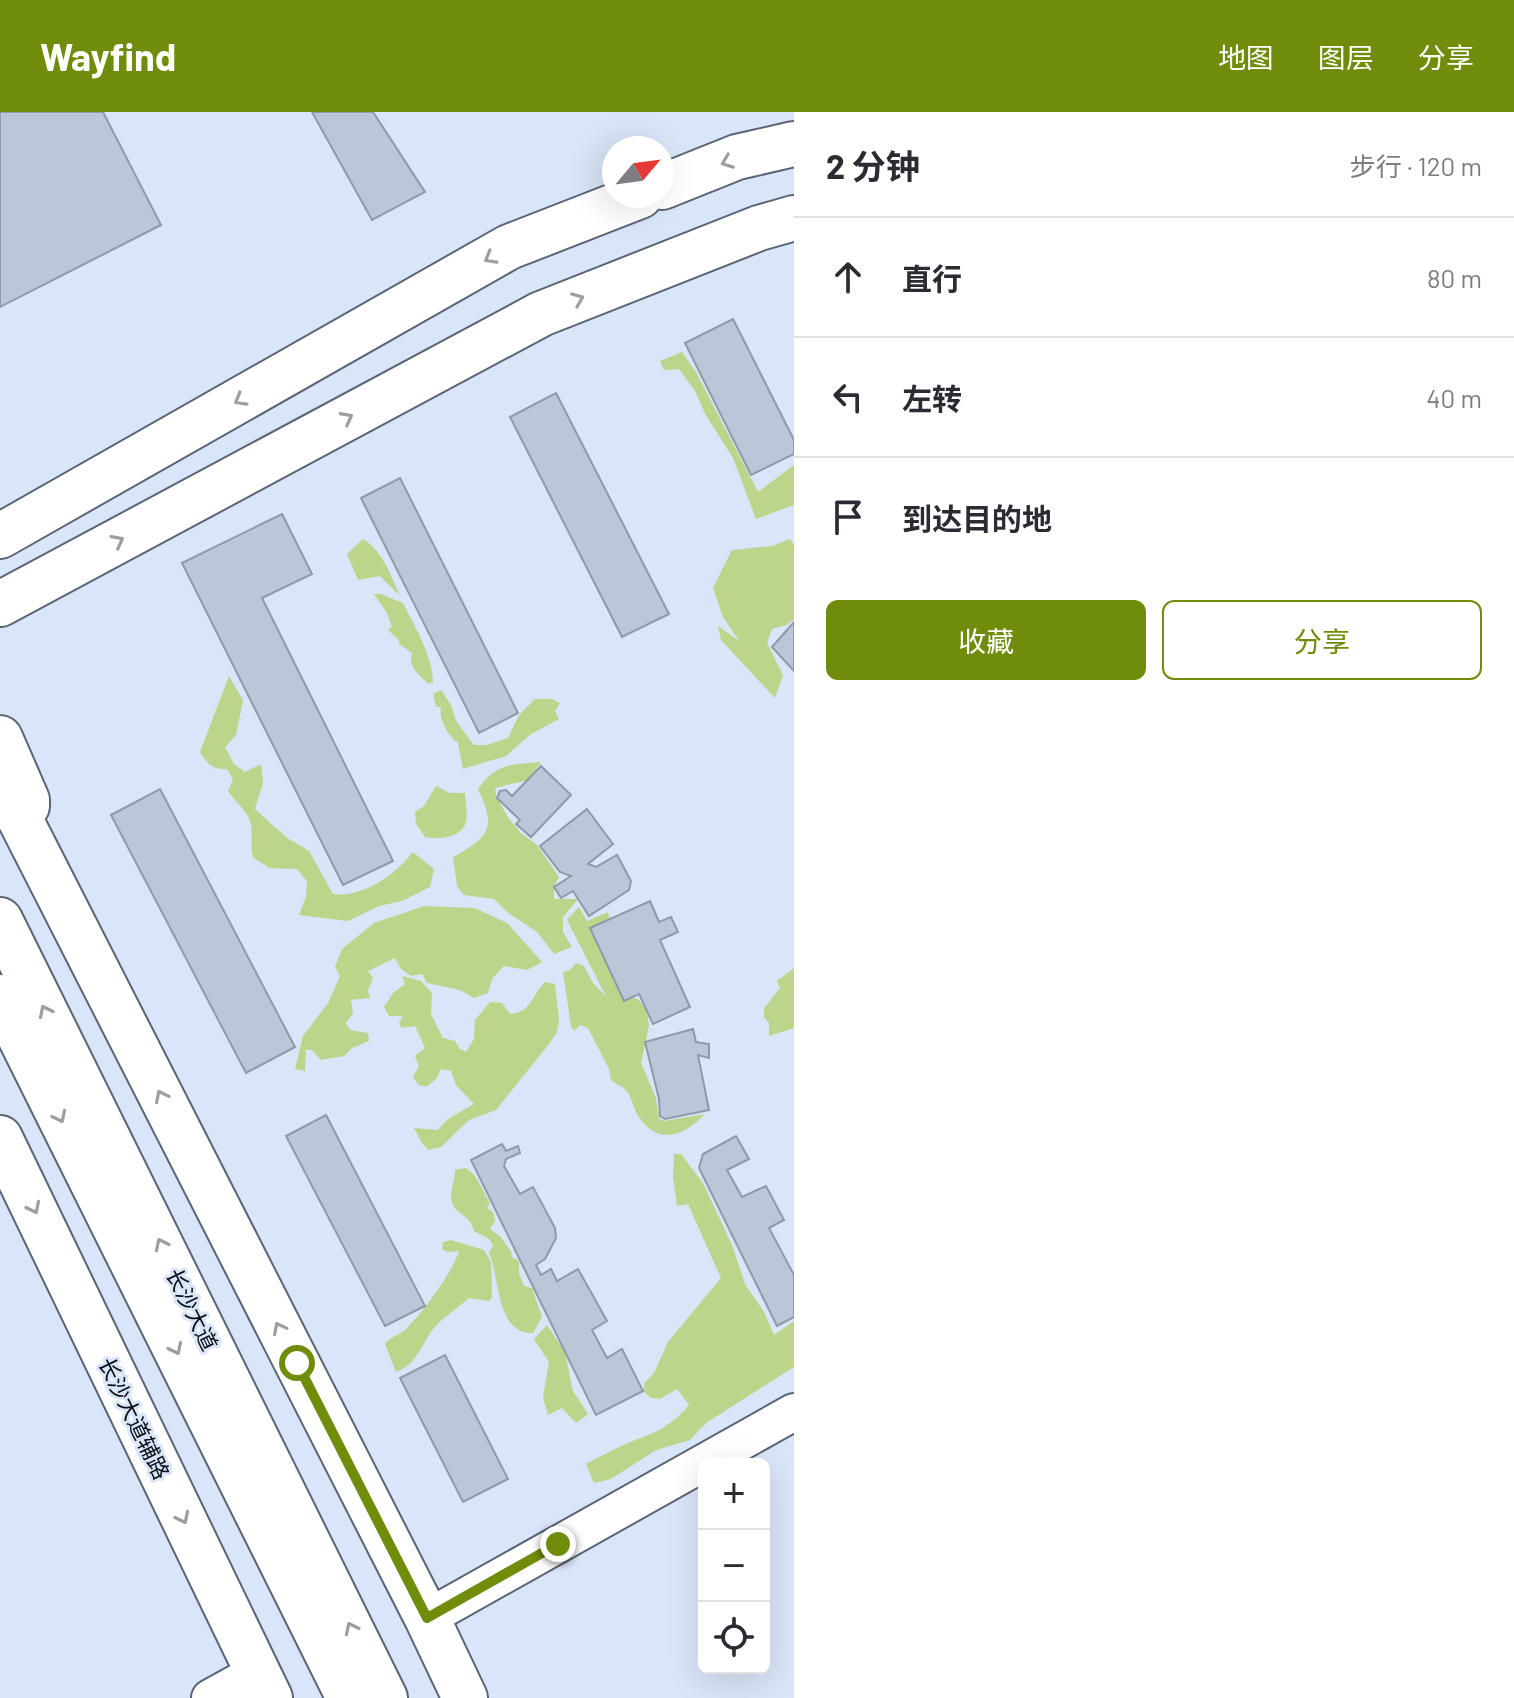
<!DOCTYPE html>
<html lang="zh">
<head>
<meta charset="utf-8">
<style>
	:root { --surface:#fff; --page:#f2f2f3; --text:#2b2b33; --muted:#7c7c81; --line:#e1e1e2; --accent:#6f8c0a }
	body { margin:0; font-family:Barlow,"Noto Sans SC",sans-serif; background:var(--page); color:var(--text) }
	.controls { position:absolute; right:24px; bottom:24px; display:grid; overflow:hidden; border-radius:12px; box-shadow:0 8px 32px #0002 }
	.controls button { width:72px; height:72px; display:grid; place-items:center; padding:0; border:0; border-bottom:2px solid var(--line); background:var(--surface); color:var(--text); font:40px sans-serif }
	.compass { position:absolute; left:602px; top:24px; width:72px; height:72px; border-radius:50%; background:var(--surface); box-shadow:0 8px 32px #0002; rotate:61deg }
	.stop { position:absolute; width:24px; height:24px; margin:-18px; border:6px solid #6f8c0a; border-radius:50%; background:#fff }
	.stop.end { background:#6f8c0a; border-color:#fff; box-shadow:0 2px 8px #0008 }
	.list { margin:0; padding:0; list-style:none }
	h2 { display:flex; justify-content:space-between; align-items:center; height:104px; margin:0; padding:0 32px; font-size:34px }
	h2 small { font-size:26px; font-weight:400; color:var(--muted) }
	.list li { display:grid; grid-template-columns:52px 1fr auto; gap:24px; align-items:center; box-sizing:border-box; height:120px; padding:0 32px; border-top:2px solid var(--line) }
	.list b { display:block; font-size:30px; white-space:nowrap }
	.list em { font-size:26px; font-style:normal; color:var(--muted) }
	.actions { display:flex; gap:16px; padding:24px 32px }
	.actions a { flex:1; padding:18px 0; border:2px solid var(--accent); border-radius:12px; text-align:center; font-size:28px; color:var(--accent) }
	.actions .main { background:var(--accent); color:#fff }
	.icon { flex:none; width:44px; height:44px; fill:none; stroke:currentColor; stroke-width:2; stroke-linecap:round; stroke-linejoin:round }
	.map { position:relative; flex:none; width:794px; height:1586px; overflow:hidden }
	header { display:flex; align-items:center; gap:48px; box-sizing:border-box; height:112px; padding:0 40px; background:var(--accent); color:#fff }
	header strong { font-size:38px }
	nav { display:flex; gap:44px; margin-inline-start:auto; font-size:28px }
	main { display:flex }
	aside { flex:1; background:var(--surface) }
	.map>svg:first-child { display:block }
	.green { fill:#bcd58a }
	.building { fill:#bbc6d8; stroke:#8e9aaa; stroke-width:2 }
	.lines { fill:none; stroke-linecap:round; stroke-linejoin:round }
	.minor-casing { stroke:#5a6474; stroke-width:40 }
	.major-casing { stroke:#5a6474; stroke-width:48 }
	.highway-casing { stroke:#5a6474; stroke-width:48 }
	.minor { stroke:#fff; stroke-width:36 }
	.major { stroke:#fff; stroke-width:44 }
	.highway { stroke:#fff; stroke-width:44 }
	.oneway { stroke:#9d9ea1 }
	.route { stroke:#6f8c0a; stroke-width:10 }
	.labels { text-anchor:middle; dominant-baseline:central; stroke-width:6; stroke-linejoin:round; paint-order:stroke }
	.street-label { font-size:22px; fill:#090d13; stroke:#d9e5f8 }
</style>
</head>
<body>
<header>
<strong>Wayfind</strong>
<nav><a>地图</a><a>图层</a><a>分享</a></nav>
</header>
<main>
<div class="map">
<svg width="794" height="1586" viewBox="0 0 794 1586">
	<rect width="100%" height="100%" fill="#d9e5f8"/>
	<g class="green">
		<polygon points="682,240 696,260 758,380 794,353 794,393 756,407 733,346 705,302 695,279 679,257 664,258 660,249"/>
		<path d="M363,427C383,439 391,464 400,484L380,464L358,468L347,442Z"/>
		<polygon points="790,427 794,433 794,507 787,513 772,517 767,531 783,563 775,586 721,528 718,514 739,529 723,505 713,476 732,438 772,434"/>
		<path d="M374,482H381L403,491C414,513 433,545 433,570L428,572C419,561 408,557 412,541L398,531L400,529L388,518L392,515L387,501Z"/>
		<path d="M229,564L243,588L236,623L225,635L234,652L245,660L261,652L263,671L255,697L287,726L309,739L333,782C363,786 395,763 413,740L434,757L430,775L402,789L379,794L348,809L299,803L306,785L307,769L297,757L269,756L253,745C250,734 253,723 251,712C248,699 235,690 228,679L233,667L227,657C212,657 208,653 200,640Z"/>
		<path d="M441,578L451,593L456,609L474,633H487L508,626L519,603L535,587H552L560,591L555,599L559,607L531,622L506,644L463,657L458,631C449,625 438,607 441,595H436L433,582Z"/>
		<path d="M541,650L528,668L495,676L497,686L509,707L521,721L537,733L559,765L554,775V787H578L563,805V820L572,835L554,842L537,820L507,800L494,787L464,783L457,774L453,745C489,725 497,716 478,677C497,650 512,653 541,650Z"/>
		<path d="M436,674L450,681H465C465,690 468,701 466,709C463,726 438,728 425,725L416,712L415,700L424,694Z"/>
		<polygon points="424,794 475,796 507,811 542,850 527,858 504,854 492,867 488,881 474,886 460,878 427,871 422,862 411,864 401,857 395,846 368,859 373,866 368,878 370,886 351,888 353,901 346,911 350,918 368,921 369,929 352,936 344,944 321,948 312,938 306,938 305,959 295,957 303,924 328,891 340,864 335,855 342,837 374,811"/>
		<path d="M579,795L587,809L608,800L628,885L638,887L647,899L649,914L641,951L656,986L659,1006L664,1009L705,1002C686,1022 661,1034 641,1008C634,1000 632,986 627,979C623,975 615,971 611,968L609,957L588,916L580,913L574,919L571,914L563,860L570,858L576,851L584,854L593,871L606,884L567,808Z"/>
		<polygon points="794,856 794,916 769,924 769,911 764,905 764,896 780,876 777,869"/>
		<path d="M402,864L421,869L432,881L431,902L443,926L455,929L460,937L466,940L474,927L475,908L490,890L502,891L510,902C532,900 531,884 545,870L555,872L559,907L557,920L549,932L496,998L469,1008L441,1035L429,1038L422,1031L414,1016L438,1018L448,1007L474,992L456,973L451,959L441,957L436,967L426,975L419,973L413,965L419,954L415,944L425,936L415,914L402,916L399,911L403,904H389L384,895L393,881L405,872Z"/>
		<path d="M674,1042H681L703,1071L732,1133L745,1172L764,1200L774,1223L794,1209V1255L706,1311L690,1328L656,1338L611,1367L594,1371L586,1352C597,1346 608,1340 619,1335C650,1321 665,1321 689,1293L677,1277L660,1287L651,1286L643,1279L645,1270L654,1261L668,1230L721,1166L688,1092L677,1094L673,1065Z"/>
		<path d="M465,1056C478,1062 482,1079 490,1091L487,1096L493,1100L495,1109L490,1117L501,1125L512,1141L511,1145L519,1149V1161L524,1174L532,1176L542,1205L533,1221C495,1222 500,1164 489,1141L493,1133L489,1127L474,1119C470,1103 459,1104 453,1093C448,1083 455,1069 455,1058Z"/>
		<path d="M451,1128L484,1138L491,1150L492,1185L489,1189L469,1186C458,1196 443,1205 434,1216C420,1233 419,1251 396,1260L385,1232C391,1224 398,1224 405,1218C423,1200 451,1163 459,1139L448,1140L442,1137L443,1130Z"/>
		<polygon points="547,1213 565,1240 573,1279 588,1302 576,1311 562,1296 548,1303 543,1285 549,1250 534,1227"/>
	</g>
	<g class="building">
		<polygon points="0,0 103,0 161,113 0,195"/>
		<polygon points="312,0 373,0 425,80 372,108"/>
		<polygon points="733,207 794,328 794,342 751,363 685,231"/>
		<polygon points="556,281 669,502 622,525 510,305"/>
		<polygon points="400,366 518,601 479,621 361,386"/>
		<polygon points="282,402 312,462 262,486 393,749 343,773 182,451"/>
		<polygon points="794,510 794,559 772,535"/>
		<polygon points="541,654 571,683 531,725 516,712 520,708 497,686 500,679 506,678 512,684"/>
		<polygon points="160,677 295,935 246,961 111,703"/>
		<polygon points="587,697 613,732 588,752 596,755 617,743 631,769 629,778 589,804 573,779 561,786 554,775 571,764 560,760 540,734"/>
		<polygon points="650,789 659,810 671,805 678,820 660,828 690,895 653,912 639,882 624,889 590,816"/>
		<polygon points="693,917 696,930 709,932 709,946 698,943 709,998 665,1007 660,1004 659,987 645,930"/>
		<polygon points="326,1003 425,1194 385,1214 286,1024"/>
		<polygon points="736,1024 749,1047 727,1058 742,1085 766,1074 784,1108 769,1116 794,1163 794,1205 777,1214 699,1056 703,1042"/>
		<polygon points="502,1032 506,1039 518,1034 520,1041 506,1047 504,1054 520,1082 533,1075 555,1116 556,1126 545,1147 536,1153 541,1163 551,1157 557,1169 578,1157 607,1209 592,1218 607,1246 622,1237 643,1279 596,1303 471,1048"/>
		<polygon points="445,1243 508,1367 463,1390 400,1266"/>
	</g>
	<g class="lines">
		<g class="minor-casing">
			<g id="minor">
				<polyline points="427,1506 794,1300"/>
				<polyline points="210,1586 257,1560"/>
			</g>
		</g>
		<g class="major-casing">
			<g id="major">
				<polyline points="662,75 737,45 794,32"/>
				<polyline points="0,424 509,135 640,84"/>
				<polyline points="0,492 541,202 759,116 794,106"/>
				<polyline points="0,626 27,688 27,694"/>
				<polyline points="0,668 427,1506 465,1586"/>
				<polyline points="0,1026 270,1586"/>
			</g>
		</g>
		<g class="highway-casing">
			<g id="highway">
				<polyline points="0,808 385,1586"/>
				<polyline points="0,885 349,1586"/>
			</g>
		</g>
		<use href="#minor" class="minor"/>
		<use href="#major" class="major"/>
		<use href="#highway" class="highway"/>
	</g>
	<defs><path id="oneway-chevron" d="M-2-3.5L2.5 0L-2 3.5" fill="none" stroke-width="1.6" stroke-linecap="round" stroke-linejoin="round" transform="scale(2)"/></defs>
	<g class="oneway">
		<use href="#oneway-chevron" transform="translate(727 50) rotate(159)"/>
		<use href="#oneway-chevron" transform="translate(490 146) rotate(150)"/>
		<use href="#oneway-chevron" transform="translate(578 187) rotate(-22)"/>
		<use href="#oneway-chevron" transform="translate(240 288) rotate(150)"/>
		<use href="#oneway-chevron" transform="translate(347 306) rotate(-28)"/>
		<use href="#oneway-chevron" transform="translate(118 429) rotate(-28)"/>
		<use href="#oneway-chevron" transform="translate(45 899) rotate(-116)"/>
		<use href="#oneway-chevron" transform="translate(161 984) rotate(-117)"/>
		<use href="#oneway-chevron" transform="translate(60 1005) rotate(64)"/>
		<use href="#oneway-chevron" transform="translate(34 1096) rotate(64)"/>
		<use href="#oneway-chevron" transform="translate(161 1132) rotate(-116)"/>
		<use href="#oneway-chevron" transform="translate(279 1216) rotate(-117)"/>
		<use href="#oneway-chevron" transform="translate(176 1237) rotate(64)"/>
		<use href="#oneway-chevron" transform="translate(183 1406) rotate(64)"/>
		<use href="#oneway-chevron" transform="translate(351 1516) rotate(-116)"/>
	</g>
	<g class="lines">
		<polyline class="route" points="297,1251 427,1506 558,1432"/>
	</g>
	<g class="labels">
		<g class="street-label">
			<text transform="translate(193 1197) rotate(64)">长沙大道</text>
			<text transform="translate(135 1306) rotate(64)">长沙大道辅路</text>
		</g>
	</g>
</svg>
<div class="controls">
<button>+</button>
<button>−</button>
<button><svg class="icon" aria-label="locate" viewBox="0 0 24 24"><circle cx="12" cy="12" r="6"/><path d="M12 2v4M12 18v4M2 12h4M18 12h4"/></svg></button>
</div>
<svg class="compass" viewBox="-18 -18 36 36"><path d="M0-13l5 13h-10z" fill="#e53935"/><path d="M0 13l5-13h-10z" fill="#7c7c81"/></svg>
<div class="stop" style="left:297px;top:1251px"></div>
<div class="stop end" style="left:558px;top:1432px"></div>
</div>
<aside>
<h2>2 分钟<small>步行 · 120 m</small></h2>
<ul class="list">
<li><svg class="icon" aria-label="ahead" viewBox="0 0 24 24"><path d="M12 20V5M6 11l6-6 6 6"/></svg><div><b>直行</b></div><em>80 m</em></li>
<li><svg class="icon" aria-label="left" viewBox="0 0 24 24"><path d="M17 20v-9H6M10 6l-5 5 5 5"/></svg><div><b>左转</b></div><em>40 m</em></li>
<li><svg class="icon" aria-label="arrive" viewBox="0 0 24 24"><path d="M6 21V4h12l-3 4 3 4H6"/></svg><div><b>到达目的地</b></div></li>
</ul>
<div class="actions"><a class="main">收藏</a><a>分享</a></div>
</aside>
</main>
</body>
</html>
